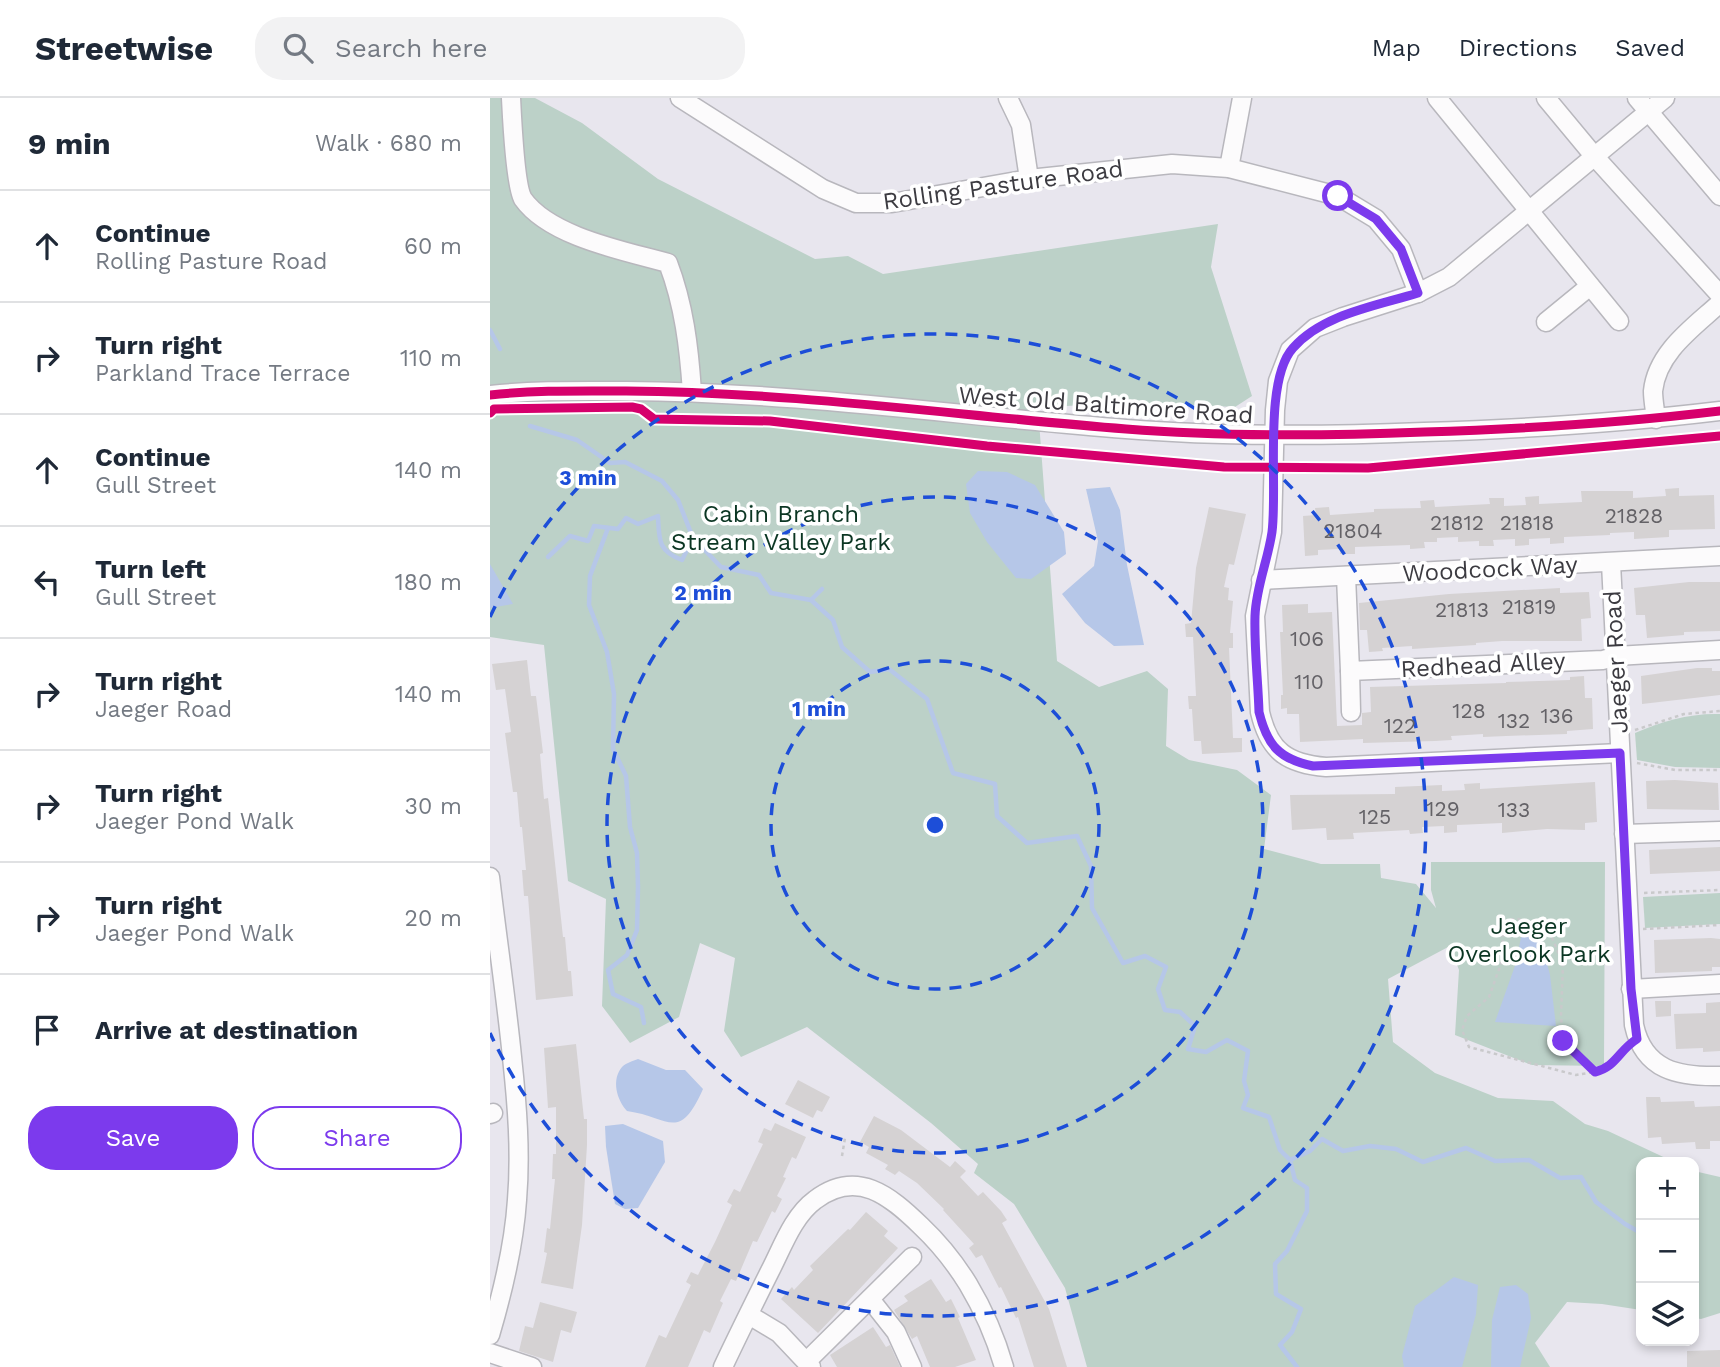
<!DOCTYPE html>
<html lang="en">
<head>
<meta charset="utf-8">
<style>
	:root { --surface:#fff; --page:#f2f2f3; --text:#1f2937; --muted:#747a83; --line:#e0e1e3; --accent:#7c3aed }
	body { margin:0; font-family:"Work Sans",sans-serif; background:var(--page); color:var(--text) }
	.controls { position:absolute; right:21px; bottom:21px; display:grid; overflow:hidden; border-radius:14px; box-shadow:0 4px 10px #0003 }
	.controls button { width:63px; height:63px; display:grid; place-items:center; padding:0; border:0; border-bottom:2px solid var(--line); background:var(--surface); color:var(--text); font:35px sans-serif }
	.stop { position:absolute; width:21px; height:21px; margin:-16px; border:5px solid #7c3aed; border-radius:50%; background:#fff }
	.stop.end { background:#7c3aed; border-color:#fff; box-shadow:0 2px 7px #0008 }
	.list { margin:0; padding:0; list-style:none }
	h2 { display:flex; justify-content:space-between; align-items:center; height:91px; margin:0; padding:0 28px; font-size:30px }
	h2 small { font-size:23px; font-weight:400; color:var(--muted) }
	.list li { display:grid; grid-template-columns:46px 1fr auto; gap:21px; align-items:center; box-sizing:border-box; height:112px; padding:0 28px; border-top:2px solid var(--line) }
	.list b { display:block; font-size:26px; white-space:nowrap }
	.list p { margin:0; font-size:23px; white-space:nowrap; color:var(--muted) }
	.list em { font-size:23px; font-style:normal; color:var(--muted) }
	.actions { display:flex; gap:14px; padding:21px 28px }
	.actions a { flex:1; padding:16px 0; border:2px solid var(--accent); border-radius:28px; text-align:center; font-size:24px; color:var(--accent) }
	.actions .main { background:var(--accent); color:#fff }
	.icon { flex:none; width:38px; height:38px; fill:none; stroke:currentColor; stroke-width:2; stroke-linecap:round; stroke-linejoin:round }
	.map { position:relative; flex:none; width:1230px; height:1269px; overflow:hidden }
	header { display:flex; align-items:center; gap:42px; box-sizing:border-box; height:98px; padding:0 35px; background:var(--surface); border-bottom:2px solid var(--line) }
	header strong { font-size:33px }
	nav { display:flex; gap:38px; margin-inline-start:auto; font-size:24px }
	.search { width:490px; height:63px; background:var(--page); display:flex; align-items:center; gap:18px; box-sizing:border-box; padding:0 24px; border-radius:28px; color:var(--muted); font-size:26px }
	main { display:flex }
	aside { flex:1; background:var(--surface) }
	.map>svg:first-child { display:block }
	.green { fill:#bcd1c8 }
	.water { fill:#b6c7e8 }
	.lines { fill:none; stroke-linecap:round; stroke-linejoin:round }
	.stream { stroke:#b6c7e8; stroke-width:4.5 }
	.building { fill:#d5d2d3 }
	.minor-casing { stroke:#b8b7bd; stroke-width:21 }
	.path { stroke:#c9c9cb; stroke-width:2.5; stroke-dasharray:3.5 3.5; stroke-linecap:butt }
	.minor { stroke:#fcfbfc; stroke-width:18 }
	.cycleway-casing { stroke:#fff; stroke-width:13 }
	.cycleway { stroke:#d6006c; stroke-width:9 }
	.route { stroke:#7c3aed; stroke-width:9 }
	.ring { fill:none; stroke:#1d4ed8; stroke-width:3.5; stroke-dasharray:12 9 }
	.labels { text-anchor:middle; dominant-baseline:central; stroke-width:7; stroke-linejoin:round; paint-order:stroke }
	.number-label { font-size:21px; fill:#646267 }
	.street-label { font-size:24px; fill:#3c3b41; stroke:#fff }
	.park-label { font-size:24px; fill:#0b3623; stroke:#fff }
	.centre { fill:#1d4ed8; stroke:#fff; stroke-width:3.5 }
	.ring-label { font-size:21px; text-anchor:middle; font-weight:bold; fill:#1d4ed8; stroke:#fff; stroke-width:7; stroke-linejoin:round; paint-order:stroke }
</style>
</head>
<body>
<header>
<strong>Streetwise</strong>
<div class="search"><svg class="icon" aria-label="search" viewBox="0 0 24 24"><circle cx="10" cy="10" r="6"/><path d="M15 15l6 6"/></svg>Search here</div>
<nav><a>Map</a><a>Directions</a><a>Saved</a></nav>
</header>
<main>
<aside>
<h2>9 min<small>Walk · 680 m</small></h2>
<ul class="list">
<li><svg class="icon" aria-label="ahead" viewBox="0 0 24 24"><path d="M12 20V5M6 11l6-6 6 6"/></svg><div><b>Continue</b><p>Rolling Pasture Road</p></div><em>60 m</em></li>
<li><svg class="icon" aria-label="right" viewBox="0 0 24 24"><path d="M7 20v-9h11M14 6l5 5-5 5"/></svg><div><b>Turn right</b><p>Parkland Trace Terrace</p></div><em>110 m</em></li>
<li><svg class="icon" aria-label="ahead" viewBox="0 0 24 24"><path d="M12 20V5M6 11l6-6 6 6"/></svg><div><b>Continue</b><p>Gull Street</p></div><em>140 m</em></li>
<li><svg class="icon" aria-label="left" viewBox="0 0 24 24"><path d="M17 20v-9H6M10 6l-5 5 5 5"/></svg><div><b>Turn left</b><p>Gull Street</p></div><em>180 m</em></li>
<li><svg class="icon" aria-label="right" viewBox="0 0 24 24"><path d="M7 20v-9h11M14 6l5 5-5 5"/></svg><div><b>Turn right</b><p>Jaeger Road</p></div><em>140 m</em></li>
<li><svg class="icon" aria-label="right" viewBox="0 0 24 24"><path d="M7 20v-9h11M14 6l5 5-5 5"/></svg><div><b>Turn right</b><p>Jaeger Pond Walk</p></div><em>30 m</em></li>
<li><svg class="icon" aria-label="right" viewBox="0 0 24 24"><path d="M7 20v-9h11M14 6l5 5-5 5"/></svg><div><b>Turn right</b><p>Jaeger Pond Walk</p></div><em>20 m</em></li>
<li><svg class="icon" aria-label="arrive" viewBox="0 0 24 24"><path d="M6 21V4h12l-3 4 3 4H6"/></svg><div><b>Arrive at destination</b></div></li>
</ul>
<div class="actions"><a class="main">Save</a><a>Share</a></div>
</aside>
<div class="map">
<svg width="1230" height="1269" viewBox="0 0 1230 1269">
	<rect width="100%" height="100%" fill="#e8e6ee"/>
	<g class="green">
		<polygon points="0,0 45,0 92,25 168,81 325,161 358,158 393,176 728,126 721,169 762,298 745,309 635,304 548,310 567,563 609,589 657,573 678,591 676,648 699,662 747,672 781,697 774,751 831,766 890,766 891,780 926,786 946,810 941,792 941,764 1115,764 1114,968 1042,967 965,937 969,872 960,848 898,881 903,944 945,975 1008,1000 1063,1003 1095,1026 1118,1033 1184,1064 1151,1064 1151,1212 1112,1206 1077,1204 1045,1245 1060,1269 597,1269 575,1190 524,1106 484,1075 488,1066 441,1025 317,929 251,959 234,933 245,860 210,845 189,919 140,945 112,908 116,801 78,783 54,547 0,539"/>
		<path d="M1230,616V670L1185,669L1147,662L1145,635C1173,623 1200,615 1230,616Z"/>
		<polygon points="1230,795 1230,826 1155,830 1153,799"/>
		<polygon points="1204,1073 1230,1079 1230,1215 1211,1221 1204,1220"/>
	</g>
	<g class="water">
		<polygon points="488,373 517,374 545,387 574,434 576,456 541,481 526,480 497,444 480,415 476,386"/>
		<polygon points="620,389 630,412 637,467 654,547 624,548 595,525 572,496 604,468 608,443 596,391"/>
		<polygon points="0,466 23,506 0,510"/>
		<polygon points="1033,829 1050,838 1060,877 1066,928 1005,924 1026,865"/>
		<path d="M148,961L176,972H195L213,991C189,1045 180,1019 137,1013C127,1002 121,982 132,969C136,965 143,963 148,961Z"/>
		<polygon points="133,1026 173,1043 175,1064 148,1110 135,1111 125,1106 116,1049 115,1028"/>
		<polygon points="964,1179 988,1187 986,1216 972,1269 914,1269 912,1258 925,1208"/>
		<polygon points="1026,1187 1038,1196 1041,1220 1030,1269 1001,1269 1002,1222 1010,1189"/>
	</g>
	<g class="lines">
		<g class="stream">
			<polyline points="0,232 10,251"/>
			<polyline points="40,328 87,342 120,365 135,364 172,383 188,402 203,440 231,469 269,477 281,495 321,502 343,522 352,549 380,574 399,571 437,601 463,675 505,686 507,718 537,745 587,738 601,768 602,810 633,865 655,858 676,869 668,891 675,912 690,914 705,928 698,951 716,954 737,942 758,953 754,983 758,997 753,1010 779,1019 790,1052 800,1062 820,1053 832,1041 853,1053 880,1048 906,1051 933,1064 976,1050 1005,1063 1039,1062 1070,1080 1091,1079 1106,1104 1135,1126 1151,1135"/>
			<polyline points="118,430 100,478 99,507 117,554 124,596 123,651 136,678 140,729 147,755 148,789 147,832 137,857 118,872 123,896 151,909 154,925"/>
			<path d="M58,459L80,438L98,443L104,428L128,431L136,420L148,426L168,418C169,442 168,453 192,462L203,440"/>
			<polyline points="321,502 332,491"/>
			<polyline points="800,1062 805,1082 817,1090 817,1113 797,1153 785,1166 786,1196 811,1211 802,1234 790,1247 807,1269"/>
		</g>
	</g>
	<g class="building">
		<polygon points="1189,390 1189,398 1224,397 1225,431 1179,432 1179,439 1144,441 1144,434 1120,435 1120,437 1074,439 1074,445 1060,446 1060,440 1039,441 1039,447 1025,448 1025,441 1003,442 1004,448 989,448 989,443 968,444 968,439 947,440 947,444 934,444 935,450 920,451 920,447 865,449 865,456 850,456 850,451 828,452 828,457 815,458 813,418 826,417 825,410 839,409 840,417 884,414 884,411 931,410 930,403 944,402 945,409 1000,406 999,400 1014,400 1014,408 1036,407 1035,399 1049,398 1049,406 1092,404 1091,393 1143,393 1143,400 1176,398 1175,391"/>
		<polygon points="719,409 756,416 744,467 739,466 734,489 739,490 738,502 743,503 740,535 743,535 743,550 739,550 743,640 752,640 752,654 712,656 711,643 704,643 702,611 699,611 698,598 706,598 703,539 696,539 695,526 701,525 706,470"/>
		<polygon points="1199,484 1230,484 1230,533 1194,534 1194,537 1157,540 1155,517 1146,517 1144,490"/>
		<polygon points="1070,490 1070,495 1099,494 1101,520 1091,521 1092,543 1012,543 986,545 986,547 922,551 922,548 892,550 893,553 879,554 877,532 870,532 869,505 959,496"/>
		<polygon points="818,506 818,515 842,514 847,628 872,627 872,615 881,614 880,589 1016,585 1016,584 1080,582 1080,579 1094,578 1095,600 1102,600 1103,631 1077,633 1077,636 1016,638 993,639 993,636 961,638 962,642 945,643 873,645 873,641 810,644 809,616 797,616 797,610 791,611 791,597 793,597 790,534 793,534 792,507"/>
		<polygon points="37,562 41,598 46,598 53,655 50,656 54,701 58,700 73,839 75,839 78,873 81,873 83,898 46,902 38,798 34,798 32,772 36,772 32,729 30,729 27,694 23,694 15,635 21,634 15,591 6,592 2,566"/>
		<polygon points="1207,570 1222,570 1222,573 1230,573 1230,597 1152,606 1151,578"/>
		<polygon points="1185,682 1228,685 1229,712 1157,711 1156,683"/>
		<polygon points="1105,684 1107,724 1095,725 1095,732 1057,731 1012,735 1012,725 967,727 967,734 954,735 954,728 932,729 933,735 920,736 919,732 863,735 864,741 837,742 836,730 802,732 800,697 905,696 905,689 952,687 952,693 975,692 974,686 990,685 990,691"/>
		<polygon points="1230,749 1230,773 1160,776 1159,752"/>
		<polygon points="1221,840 1230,841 1230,869 1222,869 1222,873 1165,875 1164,842"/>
		<polygon points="1165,903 1181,903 1181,918 1166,919"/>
		<polygon points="1230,904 1230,953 1213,954 1213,950 1186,951 1184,916 1216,915 1216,905"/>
		<polygon points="86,946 94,1021 97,1021 97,1047 92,1127 83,1191 51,1185 57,1155 54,1154 57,1130 60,1131 65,1081 62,1081 63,1056 66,1056 66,1009 58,1010 54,950"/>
		<polygon points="308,982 340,999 332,1014 327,1012 323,1020 295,1006"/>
		<polygon points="1156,999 1170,999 1171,1004 1204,1003 1205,1009 1230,1008 1230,1043 1220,1043 1220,1051 1206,1051 1205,1044 1172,1046 1171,1039 1158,1040"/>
		<polygon points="384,1018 411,1032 460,1069 465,1063 476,1073 470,1079 488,1098 493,1094 511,1113 517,1122 512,1125 559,1211 577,1269 544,1269 528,1219 526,1220 511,1189 509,1190 492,1157 486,1160 479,1150 484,1146 453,1112 454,1111 427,1085 409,1073 405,1077 395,1071 398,1067 376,1055 379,1049 370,1044"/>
		<polygon points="285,1025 316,1039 306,1061 302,1059 293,1079 296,1080 287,1098 292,1101 285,1115 282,1113 267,1144 263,1143 246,1183 241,1181 230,1203 233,1205 220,1235 214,1232 198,1269 155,1269 169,1237 176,1240 201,1187 196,1184 201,1174 208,1177 225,1144 242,1107 237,1104 244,1091 250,1094 273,1046 268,1044 274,1030 281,1033"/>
		<polygon points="376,1114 398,1133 394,1138 408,1150 328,1235 291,1201 302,1189 304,1192 323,1172 320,1168 358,1131 360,1132"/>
		<polygon points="441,1181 456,1204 461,1201 470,1219 468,1220 486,1262 465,1269 440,1269 427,1238 422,1241 404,1212 418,1203 414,1198"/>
		<polygon points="50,1204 87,1214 81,1235 71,1232 63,1264 29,1253 35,1228 43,1230"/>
		<polygon points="383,1229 396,1249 400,1247 410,1269 347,1269 340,1257"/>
		<polygon points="1230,1252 1230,1269 1197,1269 1197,1253"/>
	</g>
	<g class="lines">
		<g class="minor-casing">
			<g id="minor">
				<path d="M21,0C22,19 25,88 33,101C60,139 135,153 178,165C194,207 199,249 202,294"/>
				<polyline points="190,0 333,91 366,105 402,105 539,81 682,66 739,70 848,98 886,121 911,151 928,195"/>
				<polyline points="518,0 531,27 539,81"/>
				<polyline points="947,0 1129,223"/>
				<polyline points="1056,0 1105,59 1230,197"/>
				<polyline points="1147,0 1230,98"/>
				<polyline points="739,70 752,0"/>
				<polyline points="1056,224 1100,188"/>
				<path d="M0,297C45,292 91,293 136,293C304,294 470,318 636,331C735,339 834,338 934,334C1033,331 1131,325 1230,313"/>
				<path d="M1166,321C1165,312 1163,302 1163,293C1167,254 1204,229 1230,205"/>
				<path d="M1121,465L1144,927C1154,973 1189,979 1230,978"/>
				<polyline points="856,478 860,573 1113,562 1126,558 1230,552"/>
				<polyline points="771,482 1230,458"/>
				<polyline points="860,573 861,614"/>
				<path d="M1130,655L836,669C797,666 779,653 770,614L765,518L782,434L785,312L788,283L800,252L825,230L853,219L928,195L959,179L1175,0"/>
				<polyline points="1134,736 1230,733"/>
				<path d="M0,779C7,839 16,899 22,959C27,1006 31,1054 27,1102C24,1148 13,1193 0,1237"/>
				<polyline points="1141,891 1230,886"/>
				<polyline points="0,1016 3,1015"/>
				<polyline points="380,1201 406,1234 422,1269"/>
				<polyline points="259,1217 289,1235 321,1269"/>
				<polyline points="0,1255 42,1269"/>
				<polyline points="317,1263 422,1159"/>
				<path d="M233,1269C248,1237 264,1205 280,1173C292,1150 303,1118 325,1102C367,1070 400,1098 431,1128C449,1145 465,1165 478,1186C493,1211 506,1241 514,1269"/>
			</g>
		</g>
		<g class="path">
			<polyline points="1145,632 1194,616 1230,613"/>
			<polyline points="1147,665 1185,672 1230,672"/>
			<polyline points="1154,795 1230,792"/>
			<polyline points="1153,831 1230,827"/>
			<polyline points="1105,974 1073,943 1071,918 1073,866 1058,830 1028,821 1017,822 1013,833 1012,863 999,899 977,918 972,932 979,949 1086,977 1116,972 1136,948"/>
			<polyline points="352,1058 355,1040"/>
		</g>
		<use href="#minor" class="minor"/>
		<g class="cycleway-casing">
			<g id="cycleway">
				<path d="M0,297C45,292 91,293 136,293C304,294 470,318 636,331C735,339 834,338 934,334C1033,331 1131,325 1230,313"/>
				<polyline points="0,315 4,311 142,309 151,311 164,321 280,323 497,348 734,369 878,370 1230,338"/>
			</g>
		</g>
		<use href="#cycleway" class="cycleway"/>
	</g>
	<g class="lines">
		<path class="route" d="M848,98L886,121L911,151L928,195C886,208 833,216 803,250C773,283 788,389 782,434C778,462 766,489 765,518C764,549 768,582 769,614C777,647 789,661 823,668L1130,655L1141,891L1147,941C1129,952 1126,969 1105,974L1073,943"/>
	</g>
	<g class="ring">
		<circle cx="445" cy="727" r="164"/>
		<circle cx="445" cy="727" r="328"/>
		<path d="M0 519A491 491 0 1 1 0 935"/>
	</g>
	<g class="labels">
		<g class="number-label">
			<text x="1144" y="417">21828</text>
			<text x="967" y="424">21812</text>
			<text x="1037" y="424">21818</text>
			<text x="863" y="432">21804</text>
			<text x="1039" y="508">21819</text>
			<text x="972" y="511">21813</text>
			<text x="817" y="540">106</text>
			<text x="819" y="583">110</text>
			<text x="979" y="612">128</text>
			<text x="1067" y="617">136</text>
			<text x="1024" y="622">132</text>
			<text x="910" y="627">122</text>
			<text x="953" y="710">129</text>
			<text x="1024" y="711">133</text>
			<text x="885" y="718">125</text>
		</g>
		<g class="street-label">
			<text transform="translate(513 87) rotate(-8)">Rolling Pasture Road</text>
			<text transform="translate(616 307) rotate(4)">West Old Baltimore Road</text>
			<text transform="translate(1000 471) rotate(-3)">Woodcock Way</text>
			<text transform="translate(1126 564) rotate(-93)">Jaeger Road</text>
			<text transform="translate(993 567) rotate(-3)">Redhead Alley</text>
		</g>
		<g class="park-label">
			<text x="291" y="416">Cabin Branch<tspan x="291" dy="28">Stream Valley Park</tspan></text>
			<text x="1039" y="828">Jaeger<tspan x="1039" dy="28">Overlook Park</tspan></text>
		</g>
	</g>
	<circle cx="445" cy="727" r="10" class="centre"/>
	<g class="ring-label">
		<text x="98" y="387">3 min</text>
		<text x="213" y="502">2 min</text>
		<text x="329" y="618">1 min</text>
	</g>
</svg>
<div class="controls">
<button>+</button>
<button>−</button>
<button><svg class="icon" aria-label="layers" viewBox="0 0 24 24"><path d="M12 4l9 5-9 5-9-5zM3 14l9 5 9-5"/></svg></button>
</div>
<div class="stop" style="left:848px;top:98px"></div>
<div class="stop end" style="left:1073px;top:943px"></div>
</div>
</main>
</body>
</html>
